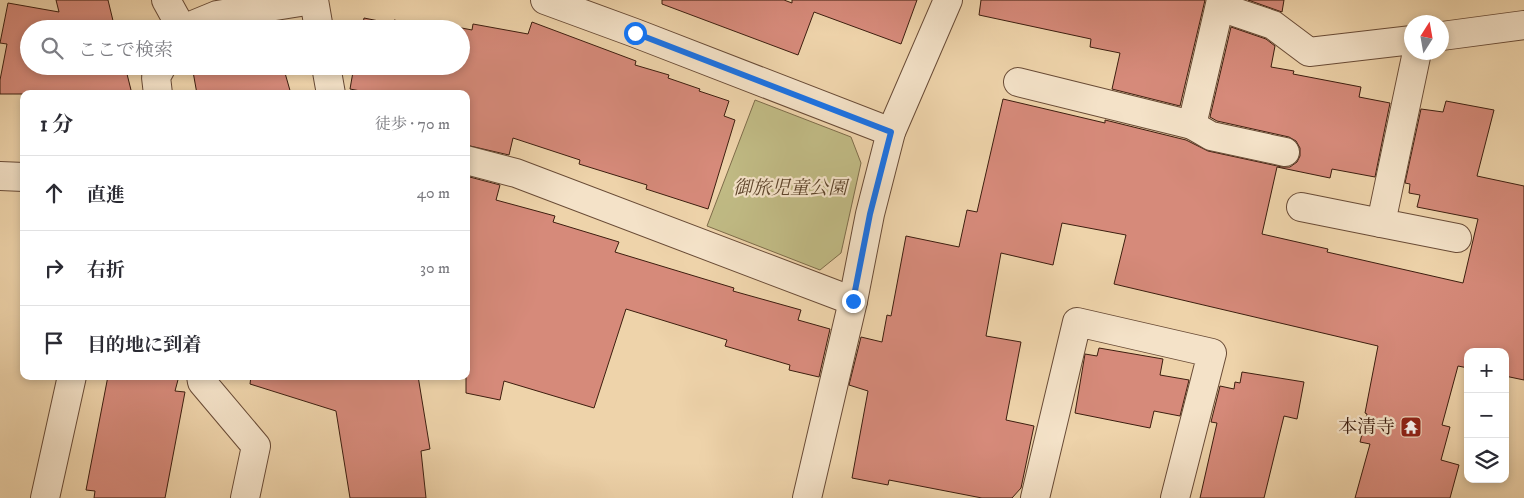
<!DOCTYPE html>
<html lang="ja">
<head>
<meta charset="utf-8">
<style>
	:root { --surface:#fff; --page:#f7f7f7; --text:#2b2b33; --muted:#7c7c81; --line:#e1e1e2 }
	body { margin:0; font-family:"IM FELL DW Pica","Noto Serif JP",serif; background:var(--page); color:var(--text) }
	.controls { position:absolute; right:15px; bottom:15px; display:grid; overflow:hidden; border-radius:10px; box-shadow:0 2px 8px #0003 }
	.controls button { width:45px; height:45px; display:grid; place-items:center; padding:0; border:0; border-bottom:1px solid var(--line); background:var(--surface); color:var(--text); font:25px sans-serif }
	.compass { position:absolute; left:1404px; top:15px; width:45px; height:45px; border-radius:50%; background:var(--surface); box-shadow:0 2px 8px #0003; rotate:11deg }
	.stop { position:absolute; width:15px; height:15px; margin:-11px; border:4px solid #1a73e8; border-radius:50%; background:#fff }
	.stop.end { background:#1a73e8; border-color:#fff; box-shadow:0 1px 5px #0008 }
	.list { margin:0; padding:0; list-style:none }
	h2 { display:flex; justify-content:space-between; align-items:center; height:65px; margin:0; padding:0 20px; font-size:21px }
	h2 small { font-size:16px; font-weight:400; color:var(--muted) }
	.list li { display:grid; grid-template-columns:32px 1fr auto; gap:15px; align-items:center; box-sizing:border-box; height:75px; padding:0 20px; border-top:1px solid var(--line) }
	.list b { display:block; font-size:19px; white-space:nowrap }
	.list em { font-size:16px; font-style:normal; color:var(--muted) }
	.icon { flex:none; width:28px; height:28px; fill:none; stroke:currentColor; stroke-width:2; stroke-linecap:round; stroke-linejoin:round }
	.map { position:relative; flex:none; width:1524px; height:498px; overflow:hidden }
	.search { position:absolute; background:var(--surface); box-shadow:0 2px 8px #0003; left:20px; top:20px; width:450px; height:55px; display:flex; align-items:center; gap:12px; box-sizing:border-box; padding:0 18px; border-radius:28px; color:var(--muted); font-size:19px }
	.panel { position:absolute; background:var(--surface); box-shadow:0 2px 8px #0003; left:20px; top:90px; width:450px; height:290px; border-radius:10px }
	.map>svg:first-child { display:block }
	.green { fill:#c0ba84; stroke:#7e6c4a }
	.building { fill:#d68a7a; stroke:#3d1e0f }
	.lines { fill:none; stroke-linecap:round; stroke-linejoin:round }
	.minor-casing { stroke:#694b36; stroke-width:30 }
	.minor { stroke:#f4e2c8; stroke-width:28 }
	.route { stroke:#1a73e8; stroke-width:6 }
	.labels { text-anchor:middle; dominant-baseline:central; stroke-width:4.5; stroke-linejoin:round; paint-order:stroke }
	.park-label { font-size:19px; font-style:italic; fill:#5e452c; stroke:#f4e2c8 }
	.poi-label { font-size:19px; fill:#3d1e0f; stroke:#f4e2c8; text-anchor:end }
</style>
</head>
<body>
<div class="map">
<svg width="1524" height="498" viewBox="0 0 1524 498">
	<rect width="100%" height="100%" fill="#eed3aa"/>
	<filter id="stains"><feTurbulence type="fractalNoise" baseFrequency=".004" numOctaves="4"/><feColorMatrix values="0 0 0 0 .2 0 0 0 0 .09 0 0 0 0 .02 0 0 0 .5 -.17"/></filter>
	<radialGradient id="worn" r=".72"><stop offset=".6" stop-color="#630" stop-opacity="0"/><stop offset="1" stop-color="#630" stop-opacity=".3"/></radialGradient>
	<polygon class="green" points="755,100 851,137 861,163 841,253 820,270 707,226"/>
	<g class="building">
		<polygon points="56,0 108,0 115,29 29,29 29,66 125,66 132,94 0,94 0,80 7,44 0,43 8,3 59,12"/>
		<polygon points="662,0 784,0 792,3 792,0 917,0 901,44 814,12 798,55 662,4"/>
		<polygon points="981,0 1205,0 1180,106 1112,89 1120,53 1090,47 1091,39 979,15"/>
		<polygon points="1248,0 1284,0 1282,12"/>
		<polygon points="364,18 394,24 394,20 430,27 431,22 472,30 473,24 528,34 532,22 636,61 635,65 669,75 668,78 700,89 699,91 729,101 724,116 735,120 708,209 646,189 647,185 579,164 580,160 513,138 509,155 466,145 466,94 376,94 350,89 354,66 461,66 461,29 362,29"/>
		<polygon points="1231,27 1266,39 1275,46 1271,67 1294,71 1293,74 1361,87 1359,97 1390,103 1375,177 1332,169 1330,178 1277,167 1262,234 1328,249 1327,252 1463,283 1478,219 1417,207 1420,195 1409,193 1410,184 1405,183 1421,109 1443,112 1446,101 1494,110 1477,176 1524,186 1524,380 1505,376 1505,352 1468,352 1468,368 1458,366 1442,425 1450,427 1441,460 1459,465 1450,498 1355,498 1370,444 1360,442 1367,414 1365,413 1378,346 1114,284 1126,235 1062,223 1053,265 1001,253 986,336 1021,342 1006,420 1034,426 1021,488 1012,498 982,498 889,480 888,485 852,478 868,391 849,385 861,337 882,342 887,315 891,316 906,236 959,247 967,210 977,212 1003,99 1105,123 1105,120 1186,140 1208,151 1282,167 1290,167 1297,162 1300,156 1300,148 1296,141 1289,137 1217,121 1210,117"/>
		<polygon points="192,66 283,66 291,94 197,94"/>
		<polygon points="466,176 500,185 496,200 555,216 553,222 619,242 615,252 734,288 733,291 801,310 798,320 830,329 819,377 789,370 790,365 725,346 727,340 626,309 594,408 504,381 500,400 466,393"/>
		<polygon points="1099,348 1163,359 1160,375 1189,380 1180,416 1154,411 1150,428 1075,413 1085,354 1097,356"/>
		<polygon points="1242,372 1304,382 1297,419 1284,416 1264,498 1200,498 1217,423 1211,422 1220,386 1234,389 1235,382 1240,383"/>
		<polygon points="108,376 179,376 175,391 185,392 165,498 94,498 95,491 86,490"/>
		<polygon points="251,376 418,376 430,449 421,451 426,498 350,498 336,411 250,384"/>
	</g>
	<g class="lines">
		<g class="minor-casing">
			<g id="minor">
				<polyline points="166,0 182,29"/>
				<polyline points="314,0 319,29"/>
				<polyline points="545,0 635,33 891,132"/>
				<polyline points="1220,7 1273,25 1309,52 1412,40"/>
				<polyline points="183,29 217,15 313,0"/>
				<polyline points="1442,36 1524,25"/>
				<polyline points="1417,52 1381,223 1457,238"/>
				<polyline points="326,66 331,94"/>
				<polyline points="1018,82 1192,125 1221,0"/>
				<polyline points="158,94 156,77 162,66"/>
				<polyline points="1192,125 1211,136 1285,152"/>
				<polyline points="466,160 516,173 853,301"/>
				<polyline points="0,176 24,177"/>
				<polyline points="1301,207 1381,223"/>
				<polyline points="201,376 202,382 256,446 245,498"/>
				<polyline points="45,498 72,376"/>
				<polyline points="807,498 853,301 870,214 891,132 948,0"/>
				<polyline points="1035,498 1077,322 1212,353 1175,498"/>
			</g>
		</g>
		<use href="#minor" class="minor"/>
	</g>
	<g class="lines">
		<polyline class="route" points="635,33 891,132 870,214 853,301"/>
	</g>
	<defs>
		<g id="temple-square" transform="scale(1.125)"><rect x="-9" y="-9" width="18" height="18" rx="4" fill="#8f2418" stroke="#f4e2c8"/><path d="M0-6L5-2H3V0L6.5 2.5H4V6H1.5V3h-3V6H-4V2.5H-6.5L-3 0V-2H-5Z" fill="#fff"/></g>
	</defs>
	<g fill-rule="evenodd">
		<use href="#temple-square" x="1411" y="427"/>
	</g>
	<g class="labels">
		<g class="park-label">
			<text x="790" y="188">御旅児童公園</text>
		</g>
		<g class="poi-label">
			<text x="1395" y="427">本清寺</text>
		</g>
	</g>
	<rect width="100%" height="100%" filter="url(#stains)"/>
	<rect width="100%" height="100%" fill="url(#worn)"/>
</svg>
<div class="controls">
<button>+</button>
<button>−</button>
<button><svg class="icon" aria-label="layers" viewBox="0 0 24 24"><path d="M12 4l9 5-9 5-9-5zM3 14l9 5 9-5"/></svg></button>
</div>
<svg class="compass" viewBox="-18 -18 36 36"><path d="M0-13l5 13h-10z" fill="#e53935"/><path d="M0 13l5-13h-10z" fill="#7c7c81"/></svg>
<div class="stop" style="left:635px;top:33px"></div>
<div class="stop end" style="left:853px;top:301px"></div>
<div class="search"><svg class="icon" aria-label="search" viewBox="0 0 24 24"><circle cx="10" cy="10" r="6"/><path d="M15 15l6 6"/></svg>ここで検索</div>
<section class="panel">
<h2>1 分<small>徒歩 · 70 m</small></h2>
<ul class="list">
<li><svg class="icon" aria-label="ahead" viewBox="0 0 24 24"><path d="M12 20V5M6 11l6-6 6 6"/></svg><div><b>直進</b></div><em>40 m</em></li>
<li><svg class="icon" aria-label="right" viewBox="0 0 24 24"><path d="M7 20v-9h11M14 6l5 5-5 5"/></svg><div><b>右折</b></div><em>30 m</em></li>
<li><svg class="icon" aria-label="arrive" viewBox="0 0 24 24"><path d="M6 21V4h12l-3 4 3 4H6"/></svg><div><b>目的地に到着</b></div></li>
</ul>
</section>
</div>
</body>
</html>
